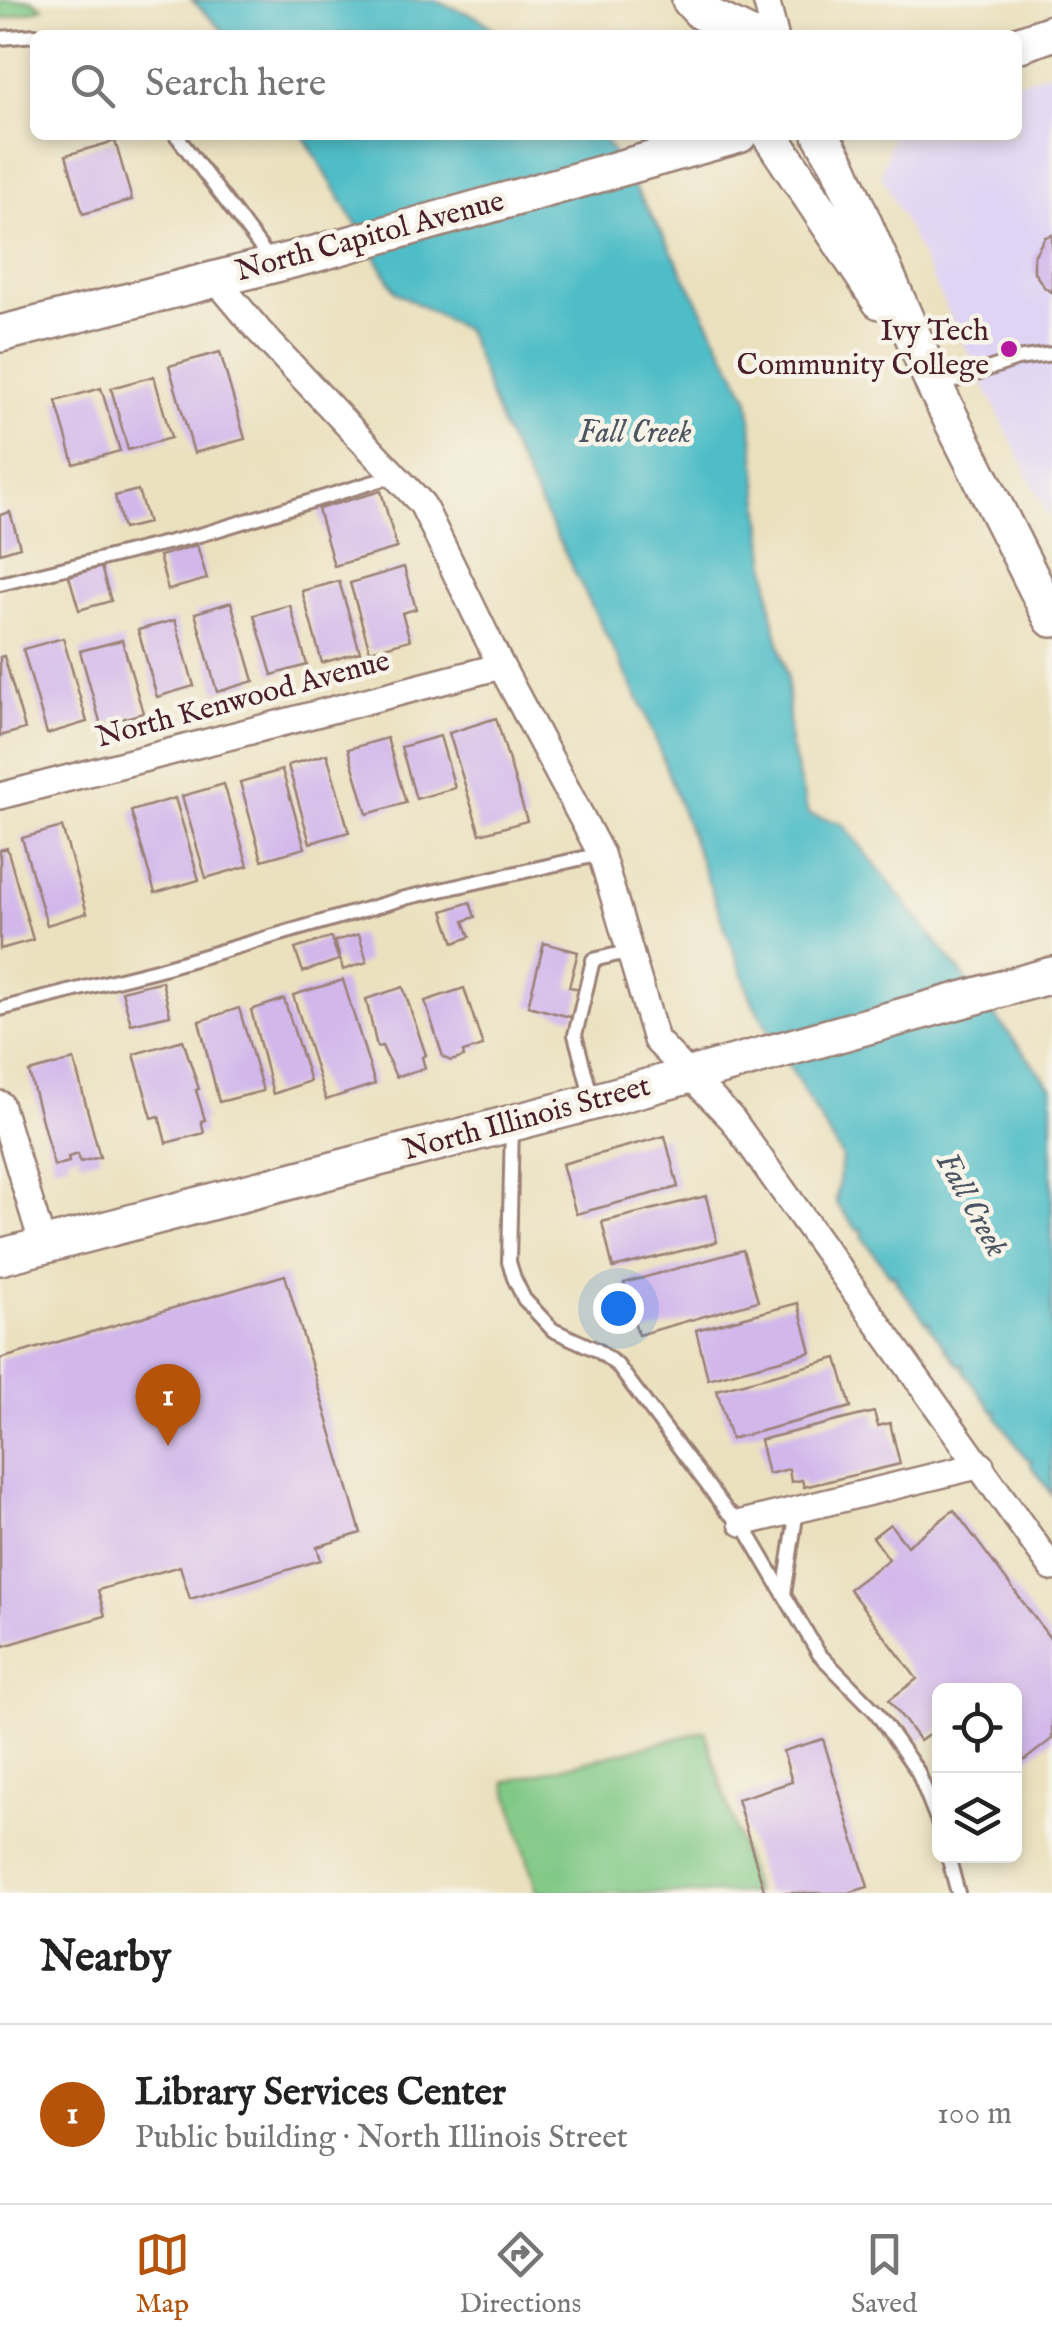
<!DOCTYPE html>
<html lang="en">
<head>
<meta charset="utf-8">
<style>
	:root { --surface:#fff; --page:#f2f2f2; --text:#222; --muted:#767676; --line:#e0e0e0; --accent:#b45309 }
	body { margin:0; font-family:"IM FELL English",serif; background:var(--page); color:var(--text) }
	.controls { position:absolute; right:30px; bottom:30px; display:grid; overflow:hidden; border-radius:15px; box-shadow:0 5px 15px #0003 }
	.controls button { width:90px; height:90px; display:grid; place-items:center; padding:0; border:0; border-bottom:2px solid var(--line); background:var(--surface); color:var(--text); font:50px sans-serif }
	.you { position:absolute; left:618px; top:1308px; width:35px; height:35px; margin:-25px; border:8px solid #fff; border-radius:50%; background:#1a73e8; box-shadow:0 0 0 15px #1a73e833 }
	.badge { display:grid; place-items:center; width:65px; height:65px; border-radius:50%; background:var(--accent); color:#fff; font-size:32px; font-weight:700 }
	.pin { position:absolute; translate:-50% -82px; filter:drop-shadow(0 2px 5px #0008) }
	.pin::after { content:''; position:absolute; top:52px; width:35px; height:30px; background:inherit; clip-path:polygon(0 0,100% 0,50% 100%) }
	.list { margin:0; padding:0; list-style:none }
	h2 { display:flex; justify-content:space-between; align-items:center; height:130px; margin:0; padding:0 40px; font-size:42px }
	h2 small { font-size:32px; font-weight:400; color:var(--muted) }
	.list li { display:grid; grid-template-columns:65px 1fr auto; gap:30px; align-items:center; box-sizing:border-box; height:180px; padding:0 40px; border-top:2px solid var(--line) }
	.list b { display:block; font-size:38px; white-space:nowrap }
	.list p { margin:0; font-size:32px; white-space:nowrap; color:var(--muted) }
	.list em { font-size:32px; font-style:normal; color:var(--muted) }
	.icon { flex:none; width:55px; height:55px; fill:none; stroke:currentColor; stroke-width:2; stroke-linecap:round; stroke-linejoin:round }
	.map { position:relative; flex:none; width:1052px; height:1893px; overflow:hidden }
	.search { position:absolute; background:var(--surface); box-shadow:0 5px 15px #0003; left:30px; right:30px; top:30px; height:110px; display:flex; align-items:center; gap:25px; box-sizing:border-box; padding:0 35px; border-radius:15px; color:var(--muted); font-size:38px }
	.sheet { height:310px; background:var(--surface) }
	nav { display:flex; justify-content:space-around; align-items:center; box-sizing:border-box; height:140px; border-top:2px solid var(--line); background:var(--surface); font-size:28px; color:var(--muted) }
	nav a { display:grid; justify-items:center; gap:5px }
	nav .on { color:var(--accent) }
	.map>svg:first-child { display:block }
	.built { fill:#e0d4f4 }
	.green { fill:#7fc885; stroke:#647458; stroke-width:2.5 }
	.water { fill:#4fbdc7; stroke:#4c6e79; stroke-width:2.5 }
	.building { fill:#d2b7eb }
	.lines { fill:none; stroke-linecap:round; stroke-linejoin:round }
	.lane-casing { stroke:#9a8075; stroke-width:18 }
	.street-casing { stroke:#9a8075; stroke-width:30 }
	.secondary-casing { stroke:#9a8075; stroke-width:40 }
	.lane { stroke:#fff; stroke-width:12 }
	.street { stroke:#fff; stroke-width:25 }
	.secondary { stroke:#fff; stroke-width:35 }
	.poi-dot { fill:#b5179e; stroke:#f7f3e8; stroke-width:4 }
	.labels { text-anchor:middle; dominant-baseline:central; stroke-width:9; stroke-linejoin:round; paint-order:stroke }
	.street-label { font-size:30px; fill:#4a1f2b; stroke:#f7f3e8 }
	.poi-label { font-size:30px; fill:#4a1f2b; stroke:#f7f3e8; text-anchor:end }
	.water-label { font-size:32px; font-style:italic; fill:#4c5662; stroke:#f7f3e8 }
</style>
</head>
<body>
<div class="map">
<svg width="1052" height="1893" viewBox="0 0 1052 1893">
	<rect width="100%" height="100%" fill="#f7f3e8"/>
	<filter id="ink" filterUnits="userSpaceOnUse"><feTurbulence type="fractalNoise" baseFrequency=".01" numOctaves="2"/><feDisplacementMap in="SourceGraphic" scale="20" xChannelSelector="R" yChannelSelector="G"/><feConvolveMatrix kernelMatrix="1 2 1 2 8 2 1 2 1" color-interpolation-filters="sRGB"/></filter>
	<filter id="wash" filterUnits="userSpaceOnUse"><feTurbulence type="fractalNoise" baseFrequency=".0048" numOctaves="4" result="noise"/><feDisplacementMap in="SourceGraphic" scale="40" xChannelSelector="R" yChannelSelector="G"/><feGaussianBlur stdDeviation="2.25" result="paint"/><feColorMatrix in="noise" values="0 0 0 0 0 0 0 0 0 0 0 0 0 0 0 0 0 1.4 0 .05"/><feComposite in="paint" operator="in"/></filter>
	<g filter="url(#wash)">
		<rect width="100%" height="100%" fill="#ebe1bf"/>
		<polygon class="built" points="1052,71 1052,524 881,174 892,135 1017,135 1017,83"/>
		<g class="green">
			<polygon points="0,0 32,0 43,8 0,20"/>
			<polygon points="705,1731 755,1893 537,1893 505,1782"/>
		</g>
		<g class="water">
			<polygon points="192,0 433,0 478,17 502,35 227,35"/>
			<polygon points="303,135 602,135 661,231 749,399 772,614 787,674 790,743 808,814 843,824 1052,1088 1052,1495 1030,1463 1032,1460 1026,1458 997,1417 996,1410 993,1411 964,1372 963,1364 959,1366 930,1327 930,1322 927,1323 896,1282 895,1275 891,1276 862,1237 864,1234 861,1229 858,1231 836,1203 842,1157 753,1003 646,714 502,428 467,331 396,292"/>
		</g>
		<g id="blocks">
			<g class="building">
				<polygon points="115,141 132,200 83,214 66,155"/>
				<polygon points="1052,235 1052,292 1045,288 1034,272 1034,256 1045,237"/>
				<polygon points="220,352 245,439 194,453 169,366"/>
				<polygon points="154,376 171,438 128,450 111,388"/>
				<polygon points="101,388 120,451 74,464 56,401"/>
				<polygon points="138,490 148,523 123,529 115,496"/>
				<polygon points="381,491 397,548 334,566 318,509"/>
				<polygon points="10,512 20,547 0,553 0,515"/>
				<polygon points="197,545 207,579 168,590 159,556"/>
				<polygon points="101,567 111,601 79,610 69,576"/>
				<polygon points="404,567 416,609 402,613 410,640 370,651 350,583"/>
				<polygon points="339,581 360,652 322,663 302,591"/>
				<polygon points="231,602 254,681 217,692 195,613"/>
				<polygon points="290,605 307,665 272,675 254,615"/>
				<polygon points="175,620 194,686 157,697 138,630"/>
				<polygon points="63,638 87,722 47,734 23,649"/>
				<polygon points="122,640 143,713 101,725 80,651"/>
				<polygon points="4,656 25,729 0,736 0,657"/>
				<polygon points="496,718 527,821 480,834 449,733"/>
				<polygon points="440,736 455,788 416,799 401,747"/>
				<polygon points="387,738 406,803 367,814 348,749"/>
				<polygon points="327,754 349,832 310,843 288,765"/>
				<polygon points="282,770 305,848 262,860 240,782"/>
				<polygon points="224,784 248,866 206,878 182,796"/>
				<polygon points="175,798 199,880 155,893 131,811"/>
				<polygon points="62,827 87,913 47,925 22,838"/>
				<polygon points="7,848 33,940 0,949 0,850"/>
				<polygon points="470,902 475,917 464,921 470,937 454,943 443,911"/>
				<polygon points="359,934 367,962 343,970 335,941"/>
				<polygon points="331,937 339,960 303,972 295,949"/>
				<polygon points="544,943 578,952 569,987 581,989 574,1018 528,1006"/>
				<polygon points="343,980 375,1084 326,1100 293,995"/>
				<polygon points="162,981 170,1015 131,1024 122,991"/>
				<polygon points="403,987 426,1055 422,1057 425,1068 396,1077 382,1046 377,1047 366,999"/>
				<polygon points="464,988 483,1046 463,1052 464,1057 451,1061 443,1057 425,1001"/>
				<polygon points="284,999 310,1081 273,1094 251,1010"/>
				<polygon points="239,1008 263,1091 219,1102 199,1021"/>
				<polygon points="183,1040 199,1089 196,1090 205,1120 201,1121 204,1133 166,1143 159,1116 152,1118 134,1054"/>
				<polygon points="74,1060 100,1157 80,1162 78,1154 68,1157 69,1162 54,1166 29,1072"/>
				<polygon points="665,1136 678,1187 576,1214 562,1164"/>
				<polygon points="706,1196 717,1242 613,1268 602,1222"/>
				<polygon points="743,1250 758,1301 638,1335 624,1283"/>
				<polygon points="285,1275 361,1533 317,1547 321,1560 190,1599 180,1566 98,1590 105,1616 0,1647 0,1359"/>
				<polygon points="798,1303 811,1352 708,1379 696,1330"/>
				<polygon points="837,1358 851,1407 731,1439 717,1390"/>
				<polygon points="874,1412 878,1426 890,1423 900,1464 804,1487 802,1480 791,1482 789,1469 768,1474 760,1440"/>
				<polygon points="954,1510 1052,1641 1052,1739 1017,1766 1014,1690 940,1690 940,1727 920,1741 889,1700 917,1679 849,1589 889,1559 873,1537 890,1524 907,1546"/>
				<polygon points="823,1739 868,1887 848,1893 765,1893 737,1799 792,1782 783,1751"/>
			</g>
		</g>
	</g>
	<g filter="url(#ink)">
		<use href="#blocks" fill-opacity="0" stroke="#9a8075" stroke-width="2.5"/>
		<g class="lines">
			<g class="lane-casing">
				<g id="lane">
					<polyline points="0,38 35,35"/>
					<polyline points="176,135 271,261"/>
					<polyline points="939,386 1017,359 1052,354"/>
					<polyline points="0,584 203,534 397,475"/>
					<polyline points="0,1009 156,970 405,898 601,854"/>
					<polyline points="592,1099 575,1035 593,960 631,951"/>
					<polyline points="512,1124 509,1262 514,1278 524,1299 553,1330 597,1350 617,1365 726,1510 742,1523 819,1654 876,1712 918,1772 940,1827"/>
					<polyline points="784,1594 797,1510"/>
					<polyline points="948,1856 958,1893"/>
				</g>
			</g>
			<g class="street-casing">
				<g id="street">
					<polyline points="766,0 775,35"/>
					<polyline points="216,280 259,331 422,504 501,666 601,854 656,1040 732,1119 1052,1568"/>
					<polyline points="0,796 501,666"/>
					<polyline points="0,1104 43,1245"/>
					<polyline points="742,1523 981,1465"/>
				</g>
			</g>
			<g class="secondary-casing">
				<g id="secondary">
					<polyline points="690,0 701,12 749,35"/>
					<polyline points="1017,45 1052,33"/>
					<polyline points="770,135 880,301"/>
					<polyline points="821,135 839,166 935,387 1052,619"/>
					<polyline points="0,334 315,254 739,135"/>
					<polyline points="0,1257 593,1102 1052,975"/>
				</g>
			</g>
			<use href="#lane" class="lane"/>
			<use href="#street" class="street"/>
			<use href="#secondary" class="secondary"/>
		</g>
	</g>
	<circle class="poi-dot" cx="1009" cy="349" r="10"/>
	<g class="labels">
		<g class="street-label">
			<text transform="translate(370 237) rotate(-15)">North Capitol Avenue</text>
			<text transform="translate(243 700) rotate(-15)">North Kenwood Avenue</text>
			<text transform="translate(527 1119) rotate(-15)">North Illinois Street</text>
		</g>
		<g class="poi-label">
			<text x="989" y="332">Ivy Tech<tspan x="989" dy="34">Community College</tspan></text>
		</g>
		<g class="water-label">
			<text x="635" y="433">Fall Creek</text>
			<text transform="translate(971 1205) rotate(61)">Fall Creek</text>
		</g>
	</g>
</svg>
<div class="controls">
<button><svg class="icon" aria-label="locate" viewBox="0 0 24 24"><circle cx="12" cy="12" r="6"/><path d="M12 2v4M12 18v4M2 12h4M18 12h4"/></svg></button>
<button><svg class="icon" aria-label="layers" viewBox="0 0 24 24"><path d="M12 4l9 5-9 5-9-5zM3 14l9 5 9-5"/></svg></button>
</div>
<div class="you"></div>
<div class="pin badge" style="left:168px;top:1446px">1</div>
<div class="search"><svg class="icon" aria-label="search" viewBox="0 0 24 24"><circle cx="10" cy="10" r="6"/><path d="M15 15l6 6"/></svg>Search here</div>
</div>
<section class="sheet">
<h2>Nearby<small></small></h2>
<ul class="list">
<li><span class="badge">1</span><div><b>Library Services Center</b><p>Public building · North Illinois Street</p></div><em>100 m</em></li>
</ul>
</section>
<nav>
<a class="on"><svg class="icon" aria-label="map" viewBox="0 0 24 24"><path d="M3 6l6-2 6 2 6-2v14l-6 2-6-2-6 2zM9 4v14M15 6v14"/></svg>Map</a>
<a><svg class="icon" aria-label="directions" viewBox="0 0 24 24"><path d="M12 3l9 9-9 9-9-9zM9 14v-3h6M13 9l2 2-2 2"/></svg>Directions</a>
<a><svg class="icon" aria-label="saved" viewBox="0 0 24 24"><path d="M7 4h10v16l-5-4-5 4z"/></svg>Saved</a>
</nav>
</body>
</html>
